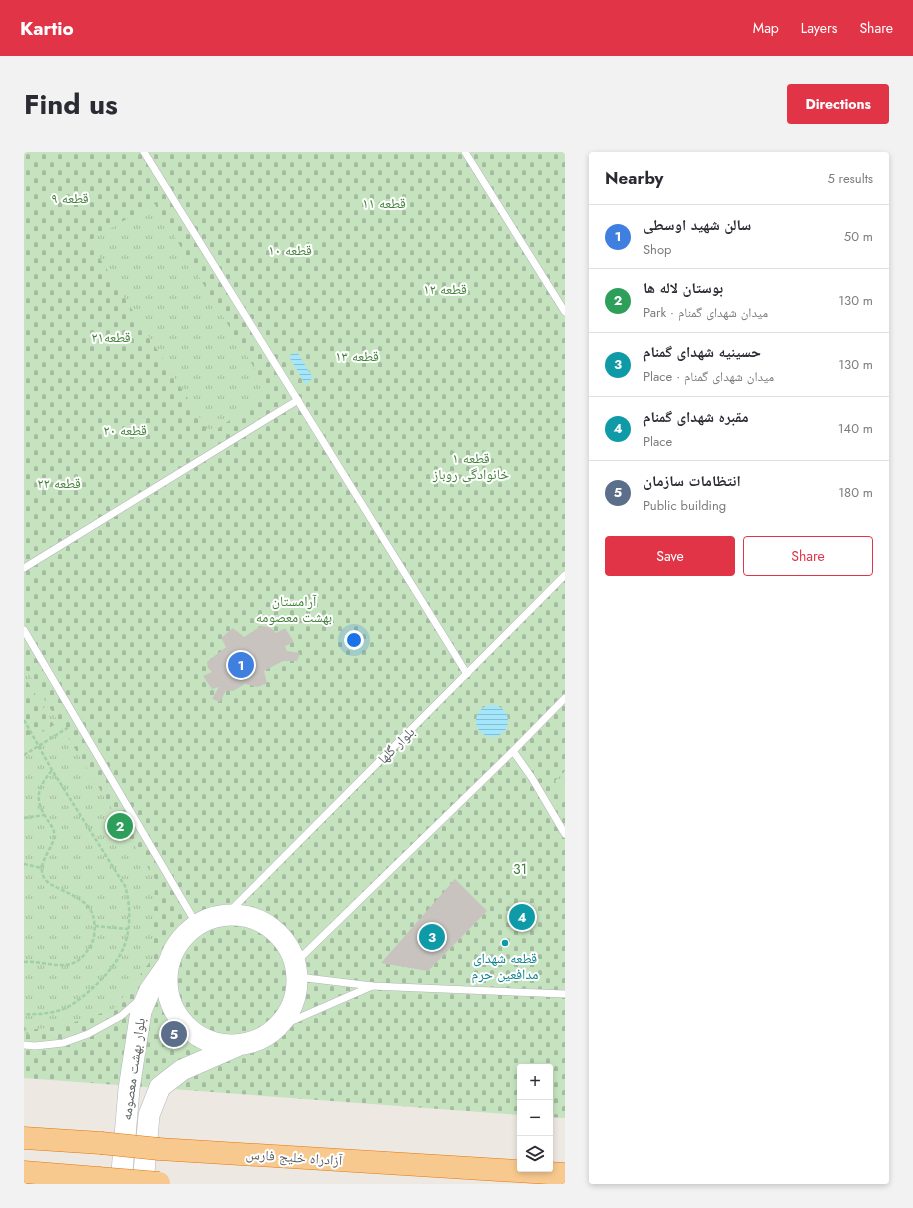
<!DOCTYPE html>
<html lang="en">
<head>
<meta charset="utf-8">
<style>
	:root { --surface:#fff; --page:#f2f2f3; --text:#2b2b33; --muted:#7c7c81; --line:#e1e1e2; --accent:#e13447 }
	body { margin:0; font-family:Jost,"Noto Naskh Arabic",sans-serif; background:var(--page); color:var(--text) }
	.controls { position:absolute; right:12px; bottom:12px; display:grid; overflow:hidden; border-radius:4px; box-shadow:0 2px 6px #0003 }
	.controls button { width:36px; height:36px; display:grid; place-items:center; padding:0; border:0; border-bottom:1px solid var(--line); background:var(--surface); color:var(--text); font:20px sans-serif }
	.you { position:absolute; left:330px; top:488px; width:14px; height:14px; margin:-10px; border:3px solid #fff; border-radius:50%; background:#1a73e8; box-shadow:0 0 0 6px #1a73e833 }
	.badge { display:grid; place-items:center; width:26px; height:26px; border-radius:50%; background:var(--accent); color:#fff; font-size:13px; font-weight:700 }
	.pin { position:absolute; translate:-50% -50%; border:2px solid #fff; box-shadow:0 1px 4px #0006 }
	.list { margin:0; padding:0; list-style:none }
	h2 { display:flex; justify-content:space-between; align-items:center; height:52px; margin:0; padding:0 16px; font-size:17px }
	h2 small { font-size:13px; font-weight:400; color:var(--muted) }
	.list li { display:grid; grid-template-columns:26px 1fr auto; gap:12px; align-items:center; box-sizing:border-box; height:64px; padding:0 16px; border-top:1px solid var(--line) }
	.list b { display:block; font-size:15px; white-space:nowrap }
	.list p { margin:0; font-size:13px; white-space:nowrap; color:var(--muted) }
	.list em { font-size:13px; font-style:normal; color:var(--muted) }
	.actions { display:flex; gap:8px; padding:12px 16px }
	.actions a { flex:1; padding:9px 0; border:1px solid var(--accent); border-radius:4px; text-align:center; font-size:14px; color:var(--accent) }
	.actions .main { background:var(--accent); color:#fff }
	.icon { flex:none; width:22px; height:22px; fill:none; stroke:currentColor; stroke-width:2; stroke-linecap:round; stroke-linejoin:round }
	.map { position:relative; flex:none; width:541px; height:1032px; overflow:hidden; border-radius:4px }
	header { display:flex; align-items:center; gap:24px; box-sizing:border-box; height:56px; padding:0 20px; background:var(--accent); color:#fff }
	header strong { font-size:19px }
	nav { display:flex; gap:22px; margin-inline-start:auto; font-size:14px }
	.intro { display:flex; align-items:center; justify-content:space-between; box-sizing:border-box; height:96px; padding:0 24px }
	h1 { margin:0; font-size:28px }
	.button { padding:10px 18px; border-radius:4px; background:var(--accent); color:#fff; font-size:14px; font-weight:700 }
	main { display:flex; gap:24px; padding:0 24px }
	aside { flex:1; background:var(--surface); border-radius:4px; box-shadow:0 2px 6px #0003 }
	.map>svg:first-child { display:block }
	.cemetery { fill:url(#cemetery-stones) }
	.park { fill:url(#park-tufts) }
	.water { fill:url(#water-rules) }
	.building { fill:#c8c3bf }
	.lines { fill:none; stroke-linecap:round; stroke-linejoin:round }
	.lane-casing { stroke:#b3b6b9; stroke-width:8 }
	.secondary-casing { stroke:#b1b6b9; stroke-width:22 }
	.highway-casing { stroke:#e4760a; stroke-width:23 }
	.path { stroke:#a0d0a3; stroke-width:2.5; stroke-dasharray:4 2; stroke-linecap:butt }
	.lane { stroke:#fff; stroke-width:7 }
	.secondary { stroke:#fff; stroke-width:21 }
	.highway { stroke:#f8c98e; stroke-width:22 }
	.highway-bridge-casing { stroke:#e4760a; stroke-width:23; stroke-linecap:butt }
	.highway-bridge { stroke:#f8c98e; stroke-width:22 }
	.culture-dot { fill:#0f9aa8; stroke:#fff; stroke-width:1.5 }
	.labels { text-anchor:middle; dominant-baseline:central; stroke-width:4; stroke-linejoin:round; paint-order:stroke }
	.park-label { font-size:14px; fill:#438339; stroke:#fff }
	.street-label { font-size:14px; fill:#5a5f62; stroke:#fff }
	.culture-label { font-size:14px; fill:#0d838f; stroke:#fff }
</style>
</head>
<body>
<header>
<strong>Kartio</strong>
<nav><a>Map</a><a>Layers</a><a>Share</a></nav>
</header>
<div class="intro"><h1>Find us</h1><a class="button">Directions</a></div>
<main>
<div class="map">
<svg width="541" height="1032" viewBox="0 0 541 1032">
	<defs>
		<pattern id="cemetery-stones" width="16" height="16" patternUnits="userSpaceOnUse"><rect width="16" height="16" fill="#c6e3bf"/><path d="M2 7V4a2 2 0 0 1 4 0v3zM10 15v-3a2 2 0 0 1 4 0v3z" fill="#a4bb9f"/></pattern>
		<pattern id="park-tufts" width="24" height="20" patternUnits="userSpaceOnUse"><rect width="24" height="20" fill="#c6e3bf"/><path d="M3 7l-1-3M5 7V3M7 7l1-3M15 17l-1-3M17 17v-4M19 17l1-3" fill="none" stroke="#a4bb9f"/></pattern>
		<pattern id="water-rules" width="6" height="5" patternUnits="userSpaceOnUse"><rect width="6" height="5" fill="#a4e6fb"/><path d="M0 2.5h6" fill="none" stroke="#89becf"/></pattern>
	</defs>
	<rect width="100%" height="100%" fill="#ede8e2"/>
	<polygon class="cemetery" points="0,0 541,0 541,966 526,965 526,915 496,915 496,963 0,926"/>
	<g class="park">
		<polygon points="130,51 240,232 235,248 186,282 65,89"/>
		<polygon points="0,514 131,727 129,806 90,857 39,874 12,877 0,880 0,591 30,573 0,524"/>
		<polygon points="541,619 541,645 531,629"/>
	</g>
	<g class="water">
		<polygon points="273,200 289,226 281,232 265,204"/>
		<circle cx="468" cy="569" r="16"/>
	</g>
	<g class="building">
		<polygon points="237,474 246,475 252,481 261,476 270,490 261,494 263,499 276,501 273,509 259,509 240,519 243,531 234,535 221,532 209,539 202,538 196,550 188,547 195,535 188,537 179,524 188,520 184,516 183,510 202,495 197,486 209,476 220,485"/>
		<polygon points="431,727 463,759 404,819 357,811"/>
		<circle cx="498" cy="765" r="9"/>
		<circle cx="150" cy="881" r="13"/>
	</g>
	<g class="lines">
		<g class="lane-casing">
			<g id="lane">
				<polyline points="120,0 443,522"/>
				<polyline points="441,0 541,160"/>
				<polyline points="0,416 274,248"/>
				<polyline points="0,478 173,773"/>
				<polyline points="489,599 508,626 541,682"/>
				<polyline points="203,762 541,423"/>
				<polyline points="271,811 489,599 541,546"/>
				<polyline points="274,825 348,834 541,842"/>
				<polyline points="254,875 348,834"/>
				<polyline points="0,893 11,894 39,891 64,882 97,864 114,849"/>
			</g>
		</g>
		<g class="secondary-casing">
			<g id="secondary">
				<circle cx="208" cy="828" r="65"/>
				<polyline points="97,1032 105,937 117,859 126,838 145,811"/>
				<polyline points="119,1032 125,963 136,935 158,918 213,894"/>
			</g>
		</g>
		<g class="highway-casing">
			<g id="highway">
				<polyline points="0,986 77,991"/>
				<polyline points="135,997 541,1022"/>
				<polyline points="0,1020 74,1026"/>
			</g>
		</g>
		<g class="path">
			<path d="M0,568L28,618L101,734C107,753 107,779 99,797C91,817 61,846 42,856C31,861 13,863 0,862"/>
			<polyline points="0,603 45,575"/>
			<polyline points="0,666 20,663"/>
			<polyline points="0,712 18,716"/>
			<polyline points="71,774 104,777"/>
			<path d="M0,810C20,808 45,822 60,803C65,797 69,791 70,784C74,753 58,748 34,736C28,733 21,730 19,723C13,709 33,693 30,680C30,676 25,671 23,667C9,646 14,636 28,618"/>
			<polyline points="0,875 4,883"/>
		</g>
		<use href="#lane" class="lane"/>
		<use href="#secondary" class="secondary"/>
		<use href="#highway" class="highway"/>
		<g class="highway-bridge-casing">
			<g id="highway-bridge">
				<polyline points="77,991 135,997"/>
				<polyline points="74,1026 135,1031"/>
			</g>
		</g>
		<use href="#highway-bridge" class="highway-bridge"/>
	</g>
	<circle class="culture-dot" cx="481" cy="791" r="4"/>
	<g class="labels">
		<g class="park-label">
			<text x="46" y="46">قطعه ۹</text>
			<text x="360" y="51">قطعه ۱۱</text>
			<text x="266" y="98">قطعه ۱۰</text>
			<text x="421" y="137">قطعه ۱۲</text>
			<text x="87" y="185">قطعه۲۱</text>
			<text x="333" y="204">قطعه ۱۳</text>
			<text x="101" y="278">قطعه ۲۰</text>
			<text x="447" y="306">قطعه ۱<tspan x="447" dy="16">خانوادگی روباز</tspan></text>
			<text x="35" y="331">قطعه ۲۲</text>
			<text x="270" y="449">آرامستان<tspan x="270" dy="16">بهشت معصومه</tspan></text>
			<text x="496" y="717">31</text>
		</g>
		<g class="street-label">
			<text transform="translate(372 593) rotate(-45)">بلوار گلها</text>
			<text transform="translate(109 917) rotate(-82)">بلوار بهشت معصومه</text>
			<text transform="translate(270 1005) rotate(4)">آزادراه خلیج فارس</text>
		</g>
		<g class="culture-label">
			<text x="481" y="806">قطعه شهدای<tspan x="481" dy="16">مدافعین حرم</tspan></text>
		</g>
	</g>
</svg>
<div class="controls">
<button>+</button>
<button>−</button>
<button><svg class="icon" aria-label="layers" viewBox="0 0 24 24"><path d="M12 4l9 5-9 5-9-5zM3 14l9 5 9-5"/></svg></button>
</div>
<div class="you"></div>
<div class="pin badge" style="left:217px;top:513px;background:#3f7fe0">1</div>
<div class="pin badge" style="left:96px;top:674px;background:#2e9e5b">2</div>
<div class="pin badge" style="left:408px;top:785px;background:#0f9aa8">3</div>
<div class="pin badge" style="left:498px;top:765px;background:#0f9aa8">4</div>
<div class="pin badge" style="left:150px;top:882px;background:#5c6f8a">5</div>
</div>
<aside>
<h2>Nearby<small>5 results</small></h2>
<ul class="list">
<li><span class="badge" style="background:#3f7fe0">1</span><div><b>سالن شهید اوسطی</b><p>Shop</p></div><em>50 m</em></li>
<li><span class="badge" style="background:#2e9e5b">2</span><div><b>بوستان لاله ها</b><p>Park · میدان شهدای گمنام</p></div><em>130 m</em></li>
<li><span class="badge" style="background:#0f9aa8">3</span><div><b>حسینیه شهدای گمنام</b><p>Place · میدان شهدای گمنام</p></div><em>130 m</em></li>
<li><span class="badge" style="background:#0f9aa8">4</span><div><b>مقبره شهدای گمنام</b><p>Place</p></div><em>140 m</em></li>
<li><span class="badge" style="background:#5c6f8a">5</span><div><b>انتظامات سازمان</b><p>Public building</p></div><em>180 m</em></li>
</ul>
<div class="actions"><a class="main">Save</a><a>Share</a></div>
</aside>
</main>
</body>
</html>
